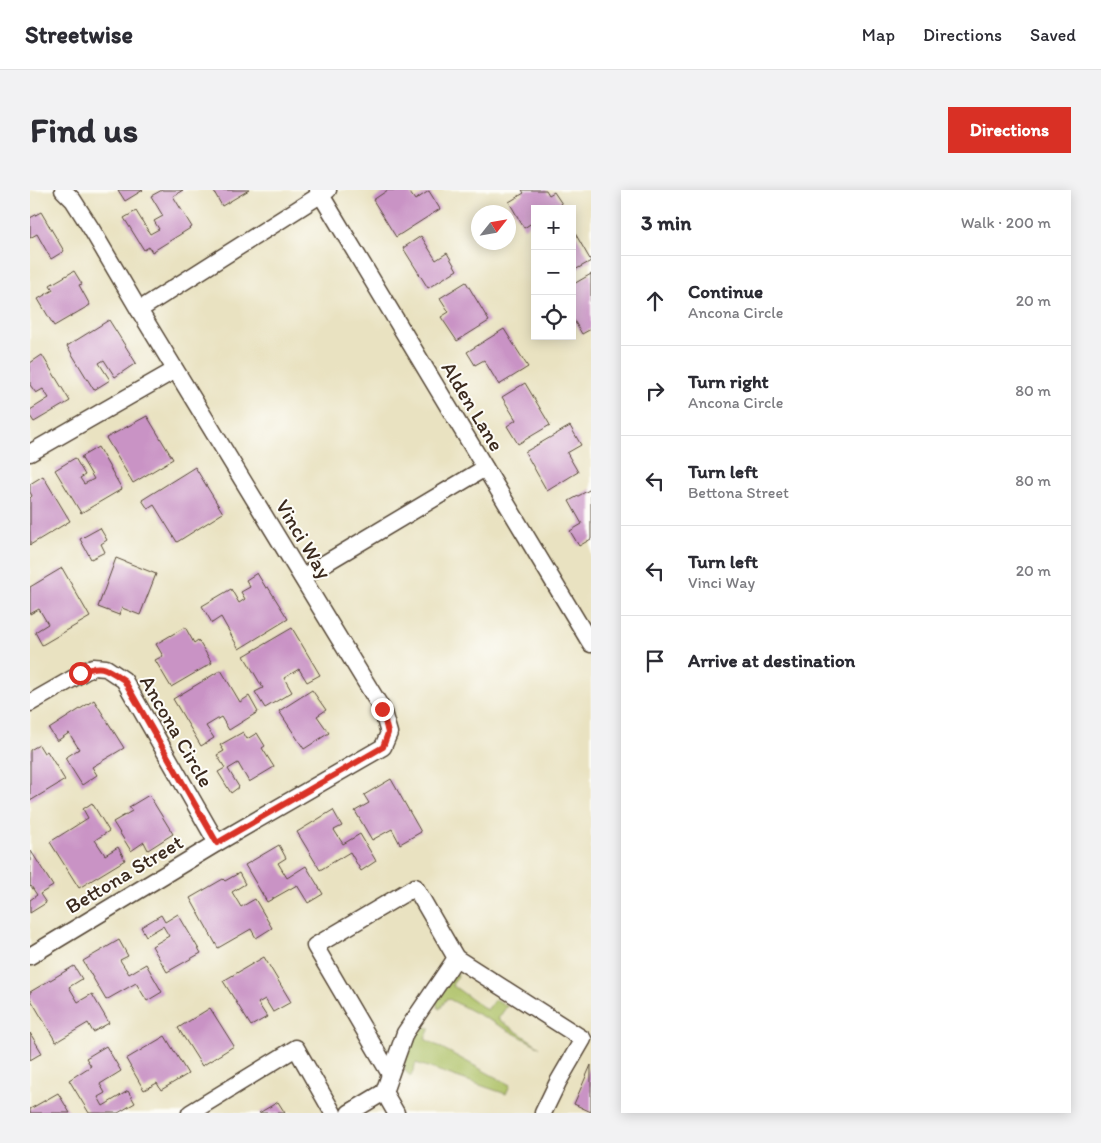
<!DOCTYPE html>
<html lang="en">
<head>
<meta charset="utf-8">
<style>
	:root { --surface:#fff; --page:#f2f2f3; --text:#2b2b33; --muted:#7c7c81; --line:#e1e1e2; --accent:#d93025 }
	body { margin:0; font-family:Itim,sans-serif; background:var(--page); color:var(--text) }
	.controls { position:absolute; right:15px; top:15px; display:grid; overflow:hidden; border-radius:0px; box-shadow:0 2px 12px #0003 }
	.controls button { width:45px; height:45px; display:grid; place-items:center; padding:0; border:0; border-bottom:1px solid var(--line); background:var(--surface); color:var(--text); font:25px sans-serif }
	.compass { position:absolute; left:441px; top:15px; width:45px; height:45px; border-radius:50%; background:var(--surface); box-shadow:0 2px 12px #0003; rotate:59deg }
	.stop { position:absolute; width:15px; height:15px; margin:-11px; border:4px solid #d93025; border-radius:50%; background:#fff }
	.stop.end { background:#d93025; border-color:#fff; box-shadow:0 1px 5px #0008 }
	.list { margin:0; padding:0; list-style:none }
	h2 { display:flex; justify-content:space-between; align-items:center; height:65px; margin:0; padding:0 20px; font-size:21px }
	h2 small { font-size:16px; font-weight:400; color:var(--muted) }
	.list li { display:grid; grid-template-columns:32px 1fr auto; gap:15px; align-items:center; box-sizing:border-box; height:90px; padding:0 20px; border-top:1px solid var(--line) }
	.list b { display:block; font-size:19px; white-space:nowrap }
	.list p { margin:0; font-size:16px; white-space:nowrap; color:var(--muted) }
	.list em { font-size:16px; font-style:normal; color:var(--muted) }
	.icon { flex:none; width:28px; height:28px; fill:none; stroke:currentColor; stroke-width:2; stroke-linecap:round; stroke-linejoin:round }
	.map { position:relative; flex:none; width:561px; height:923px; overflow:hidden; border-radius:0px }
	header { display:flex; align-items:center; gap:30px; box-sizing:border-box; height:70px; padding:0 25px; background:var(--surface); border-bottom:1px solid var(--line) }
	header strong { font-size:24px }
	nav { display:flex; gap:28px; margin-inline-start:auto; font-size:18px }
	.intro { display:flex; align-items:center; justify-content:space-between; box-sizing:border-box; height:120px; padding:0 30px }
	h1 { margin:0; font-size:35px }
	.button { padding:12px 22px; border-radius:0px; background:var(--accent); color:#fff; font-size:18px; font-weight:700 }
	main { display:flex; gap:30px; padding:0 30px }
	aside { flex:1; background:var(--surface); border-radius:0px; box-shadow:0 2px 12px #0003 }
	.map>svg:first-child { display:block }
	.green { fill:#acc064; stroke:#747541 }
	.building { fill:#c993c5 }
	.lines { fill:none; stroke-linecap:round; stroke-linejoin:round }
	.minor-casing { stroke:#554636; stroke-width:19 }
	.minor { stroke:#fff; stroke-width:16 }
	.route { stroke:#d93025; stroke-width:6 }
	.labels { text-anchor:middle; dominant-baseline:central; stroke-width:4; stroke-linejoin:round; paint-order:stroke }
	.street-label { font-size:21px; fill:#3b2a1e; stroke:#fdfcf7 }
</style>
</head>
<body>
<header>
<strong>Streetwise</strong>
<nav><a>Map</a><a>Directions</a><a>Saved</a></nav>
</header>
<div class="intro"><h1>Find us</h1><a class="button">Directions</a></div>
<main>
<div class="map">
<svg width="561" height="923" viewBox="0 0 561 923">
	<rect width="100%" height="100%" fill="#fdfcf7"/>
	<filter id="ink" filterUnits="userSpaceOnUse"><feTurbulence type="fractalNoise" baseFrequency=".02" numOctaves="2"/><feDisplacementMap in="SourceGraphic" scale="10" xChannelSelector="R" yChannelSelector="G"/><feConvolveMatrix kernelMatrix="1 2 1 2 8 2 1 2 1" color-interpolation-filters="sRGB"/></filter>
	<filter id="wash" filterUnits="userSpaceOnUse"><feTurbulence type="fractalNoise" baseFrequency=".0096" numOctaves="4" result="noise"/><feDisplacementMap in="SourceGraphic" scale="20" xChannelSelector="R" yChannelSelector="G"/><feGaussianBlur stdDeviation="1.12" result="paint"/><feColorMatrix in="noise" values="0 0 0 0 0 0 0 0 0 0 0 0 0 0 0 0 0 1.4 0 .05"/><feComposite in="paint" operator="in"/></filter>
	<g filter="url(#wash)">
		<rect width="100%" height="100%" fill="#e9e2c1"/>
		<g class="green">
			<polygon points="427,784 428,786 422,795 457,820 465,809 477,816 468,829 510,857 417,808 410,819 408,818 406,812 421,787"/>
			<path d="M399,838H400L395,849L480,895L476,904L386,873L381,886C369,880 376,867 380,857C382,853 384,846 387,842C390,839 394,838 399,838Z"/>
		</g>
		<g id="blocks">
			<g class="building">
				<polygon points="88,0 113,0 95,11"/>
				<polygon points="132,0 153,0 143,6 162,37 122,62 119,57 114,60 94,28 106,21 120,44 129,39 124,31 133,26 121,6"/>
				<polygon points="183,0 219,0 192,16"/>
				<polygon points="358,0 378,0 385,10 399,1 410,19 366,47 343,10"/>
				<polygon points="492,0 516,0 519,5 524,2 532,14 525,19 505,19 505,31 494,38 479,12 494,3"/>
				<polygon points="11,22 34,61 21,69 7,44 0,48 0,28"/>
				<polygon points="542,38 561,71 543,81 542,80"/>
				<polygon points="391,46 406,70 417,63 427,80 398,98 373,58"/>
				<polygon points="44,81 52,94 49,95 60,115 24,136 8,109 23,100 20,95"/>
				<polygon points="561,84 561,139 552,144 542,127 542,95"/>
				<polygon points="436,92 459,131 427,151 411,127 419,122 410,108"/>
				<polygon points="79,130 106,173 85,187 74,170 69,173 80,190 64,200 37,156"/>
				<polygon points="474,139 498,177 469,195 454,170 445,175 437,162"/>
				<polygon points="12,165 40,211 4,232 0,226 0,220 19,208 13,199 6,203 0,195 0,173"/>
				<polygon points="495,193 520,235 488,254 477,236 486,230 472,207"/>
				<polygon points="117,226 143,269 103,293 76,248"/>
				<polygon points="540,236 551,255 537,263 548,282 517,301 495,262"/>
				<polygon points="68,257 92,299 51,323 25,280 45,268 55,285 50,288 54,294 64,289 51,267"/>
				<polygon points="165,277 193,323 147,352 124,315 118,319 112,310"/>
				<polygon points="13,286 40,331 0,355 0,308 2,306 0,302 0,294"/>
				<polygon points="561,299 561,349 549,356 540,341 552,334 539,311"/>
				<polygon points="70,338 77,350 71,354 75,362 61,369 50,349"/>
				<polygon points="86,368 126,384 110,425 92,418 89,425 68,417"/>
				<polygon points="32,378 60,427 12,455 5,442 18,434 9,419 0,424 0,397"/>
				<polygon points="227,383 236,398 238,397 258,429 209,459 191,427 182,433 172,416 201,399 209,413 215,409 211,402 220,397 216,390"/>
				<polygon points="155,437 164,453 168,450 182,473 141,497 125,470 133,466 126,454"/>
				<polygon points="262,438 290,485 277,492 269,479 254,488 262,502 235,518 225,502 233,498 214,466"/>
				<polygon points="191,480 210,512 219,506 228,522 199,540 191,527 176,536 184,548 171,556 143,509"/>
				<polygon points="282,500 296,520 287,526 299,543 274,559 249,521"/>
				<polygon points="64,510 94,558 62,577 67,585 52,595 35,568 49,559 39,543 27,551 19,539"/>
				<polygon points="213,542 217,549 227,543 235,556 232,558 244,577 219,592 208,573 198,579 209,597 201,603 188,582 195,578 187,565 194,561 190,555"/>
				<polygon points="9,555 14,563 17,561 35,590 0,611 0,560"/>
				<polygon points="361,589 391,642 370,654 362,639 342,650 325,621 339,613 334,605"/>
				<polygon points="119,605 143,644 118,660 114,652 101,661 83,632 102,621 99,617"/>
				<polygon points="62,613 79,641 65,650 75,665 88,657 95,670 49,698 20,652 58,628 53,619"/>
				<polygon points="303,620 312,636 304,640 313,654 330,644 346,671 331,681 320,662 290,680 267,642"/>
				<polygon points="249,655 256,668 248,673 257,688 276,676 293,704 278,713 267,695 237,712 215,675"/>
				<polygon points="1,661 23,696 10,704 16,713 0,723 0,710 7,705 1,696 0,697"/>
				<polygon points="209,683 215,694 202,702 211,717 225,709 242,738 226,748 221,739 188,758 160,708 193,689 195,691"/>
				<polygon points="148,724 171,763 137,782 122,756 139,746 133,736 116,746 111,737 131,725 135,732"/>
				<polygon points="89,750 98,766 90,770 99,784 116,774 132,802 117,811 106,793 76,810 53,771"/>
				<polygon points="234,767 261,812 243,822 235,809 228,813 237,827 221,836 193,791"/>
				<polygon points="44,776 52,789 39,797 48,812 62,804 79,833 63,842 58,833 26,852 0,808 0,802"/>
				<polygon points="180,818 204,856 172,876 148,838"/>
				<polygon points="0,843 12,863 0,870"/>
				<polygon points="135,846 158,884 131,900 127,893 114,900 96,869"/>
				<polygon points="76,856 91,881 70,894 75,903 68,907 73,916 98,901 105,913 88,923 59,923 39,890 61,876 56,868"/>
				<polygon points="561,875 561,922 544,914"/>
				<polygon points="28,903 40,923 0,923 0,919"/>
				<polygon points="248,912 255,923 229,923"/>
			</g>
		</g>
	</g>
	<g filter="url(#ink)">
		<use href="#blocks" fill-opacity="0" stroke="#554636" stroke-width="1"/>
		<g class="lines">
			<g class="minor-casing">
				<g id="minor">
					<polyline points="288,0 561,454"/>
					<polyline points="109,120 298,0"/>
					<polyline points="0,263 145,180"/>
					<polyline points="272,387 455,278"/>
					<polyline points="0,513 63,477 76,478 94,490 187,653"/>
					<polyline points="0,766 187,653 353,557 359,543 352,519 109,120 62,40 43,10 33,0"/>
					<polyline points="360,884 285,756 385,697 426,768"/>
					<polyline points="354,902 366,923"/>
					<polyline points="160,923 266,858 303,923"/>
					<polyline points="319,923 354,902 375,843 426,768 553,849 528,892 513,923"/>
				</g>
			</g>
			<use href="#minor" class="minor"/>
		</g>
	</g>
	<g class="lines" filter="url(#ink)">
		<path class="route" d="M50,483C71,473 75,477 94,490L187,653L353,557L358,543L352,519"/>
	</g>
	<g class="labels">
		<g class="street-label">
			<text transform="translate(443 216) rotate(59)">Alden Lane</text>
			<text transform="translate(274 349) rotate(59)">Vinci Way</text>
			<text transform="translate(147 541) rotate(60)">Ancona Circle</text>
			<text transform="translate(94 684) rotate(-31)">Bettona Street</text>
		</g>
	</g>
</svg>
<div class="controls">
<button>+</button>
<button>−</button>
<button><svg class="icon" aria-label="locate" viewBox="0 0 24 24"><circle cx="12" cy="12" r="6"/><path d="M12 2v4M12 18v4M2 12h4M18 12h4"/></svg></button>
</div>
<svg class="compass" viewBox="-18 -18 36 36"><path d="M0-13l5 13h-10z" fill="#e53935"/><path d="M0 13l5-13h-10z" fill="#7c7c81"/></svg>
<div class="stop" style="left:50px;top:483px"></div>
<div class="stop end" style="left:352px;top:519px"></div>
</div>
<aside>
<h2>3 min<small>Walk · 200 m</small></h2>
<ul class="list">
<li><svg class="icon" aria-label="ahead" viewBox="0 0 24 24"><path d="M12 20V5M6 11l6-6 6 6"/></svg><div><b>Continue</b><p>Ancona Circle</p></div><em>20 m</em></li>
<li><svg class="icon" aria-label="right" viewBox="0 0 24 24"><path d="M7 20v-9h11M14 6l5 5-5 5"/></svg><div><b>Turn right</b><p>Ancona Circle</p></div><em>80 m</em></li>
<li><svg class="icon" aria-label="left" viewBox="0 0 24 24"><path d="M17 20v-9H6M10 6l-5 5 5 5"/></svg><div><b>Turn left</b><p>Bettona Street</p></div><em>80 m</em></li>
<li><svg class="icon" aria-label="left" viewBox="0 0 24 24"><path d="M17 20v-9H6M10 6l-5 5 5 5"/></svg><div><b>Turn left</b><p>Vinci Way</p></div><em>20 m</em></li>
<li><svg class="icon" aria-label="arrive" viewBox="0 0 24 24"><path d="M6 21V4h12l-3 4 3 4H6"/></svg><div><b>Arrive at destination</b></div></li>
</ul>
</aside>
</main>
</body>
</html>
